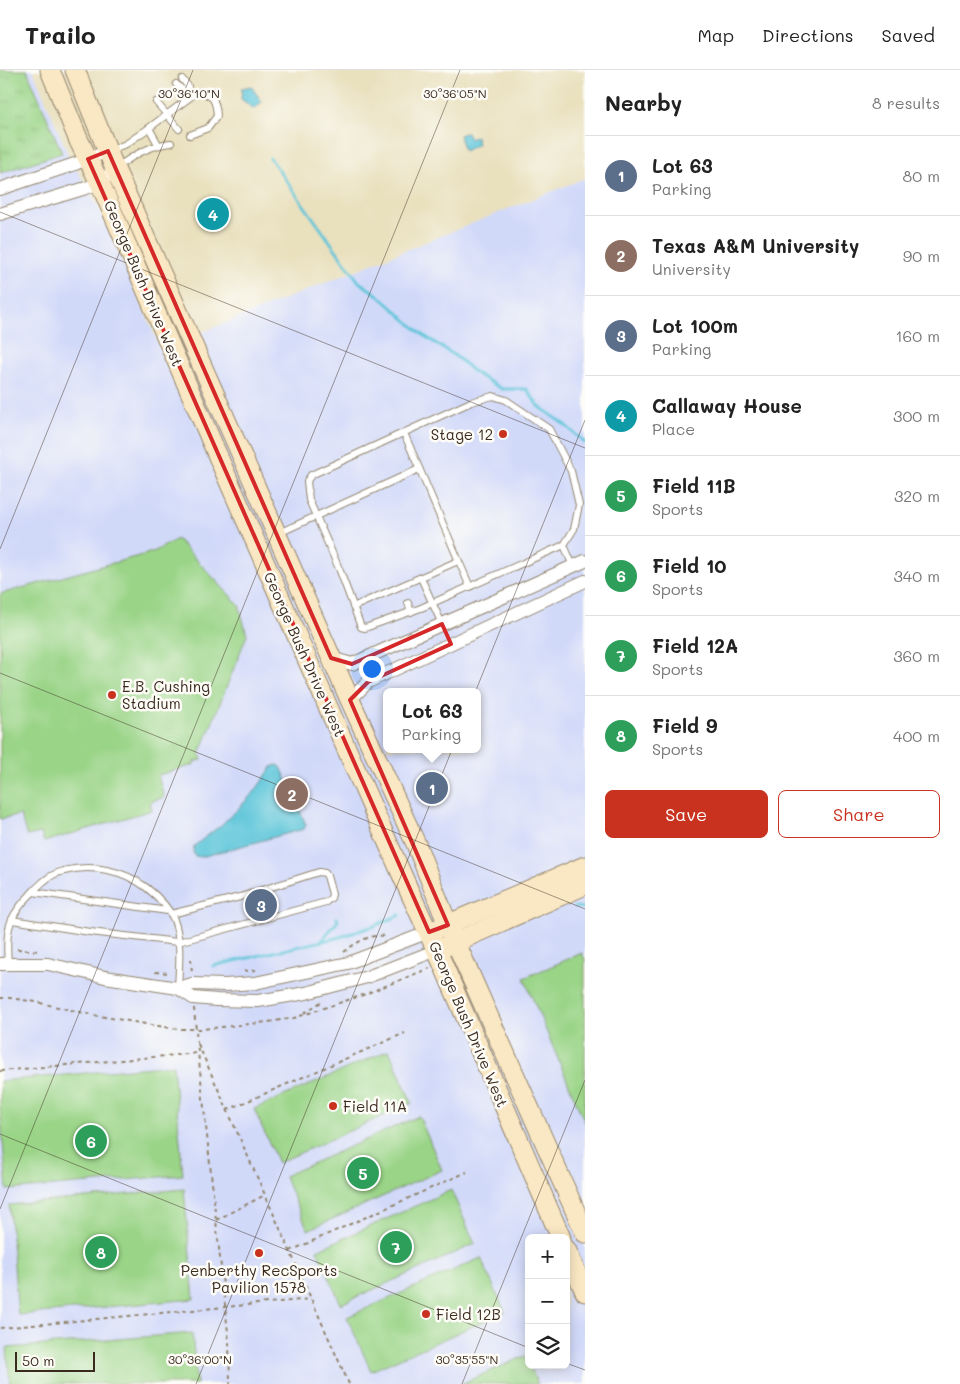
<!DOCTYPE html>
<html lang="en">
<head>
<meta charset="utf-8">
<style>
	:root { --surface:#fff; --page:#f2f2f2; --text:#222; --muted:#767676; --line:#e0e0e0; --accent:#c8321e }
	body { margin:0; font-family:Mali,sans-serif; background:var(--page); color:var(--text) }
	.controls { position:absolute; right:15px; bottom:15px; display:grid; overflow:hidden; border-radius:8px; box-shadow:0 2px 12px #0003 }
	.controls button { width:45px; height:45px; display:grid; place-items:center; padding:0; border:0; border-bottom:1px solid var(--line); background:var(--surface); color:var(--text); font:25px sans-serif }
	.scale { position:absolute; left:15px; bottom:12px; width:80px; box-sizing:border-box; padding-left:5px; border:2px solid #3b2a1e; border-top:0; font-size:14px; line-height:18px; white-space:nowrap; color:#3b2a1e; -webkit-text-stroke:4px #fdfcf7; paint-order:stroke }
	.you { position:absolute; left:371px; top:598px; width:18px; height:18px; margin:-12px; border:4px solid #fff; border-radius:50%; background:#1a73e8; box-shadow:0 0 0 8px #1a73e833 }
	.badge { display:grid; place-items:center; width:32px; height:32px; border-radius:50%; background:var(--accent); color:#fff; font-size:16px; font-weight:700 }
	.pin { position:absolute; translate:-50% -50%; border:2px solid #fff; box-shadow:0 1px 5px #0006 }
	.popup { position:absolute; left:383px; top:618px; width:98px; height:65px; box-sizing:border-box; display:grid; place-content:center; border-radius:8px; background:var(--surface); filter:drop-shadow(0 1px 4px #0005); font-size:16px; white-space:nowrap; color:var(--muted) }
	.popup b { font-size:19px; color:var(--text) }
	.popup::after { content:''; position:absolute; left:50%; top:100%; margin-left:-10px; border:10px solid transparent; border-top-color:var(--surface) }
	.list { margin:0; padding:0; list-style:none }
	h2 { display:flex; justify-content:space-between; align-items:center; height:65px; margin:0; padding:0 20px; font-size:21px }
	h2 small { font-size:16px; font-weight:400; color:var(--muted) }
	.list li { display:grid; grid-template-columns:32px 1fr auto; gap:15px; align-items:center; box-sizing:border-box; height:80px; padding:0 20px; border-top:1px solid var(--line) }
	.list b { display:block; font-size:19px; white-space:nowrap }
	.list p { margin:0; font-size:16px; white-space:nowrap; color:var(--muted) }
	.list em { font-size:16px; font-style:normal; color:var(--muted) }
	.actions { display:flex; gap:10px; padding:15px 20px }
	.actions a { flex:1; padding:11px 0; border:1px solid var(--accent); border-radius:8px; text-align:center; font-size:18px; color:var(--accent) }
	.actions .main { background:var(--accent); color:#fff }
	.icon { flex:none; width:28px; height:28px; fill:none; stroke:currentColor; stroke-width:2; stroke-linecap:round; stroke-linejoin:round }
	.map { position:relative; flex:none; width:585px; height:1314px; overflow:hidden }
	header { display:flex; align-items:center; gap:30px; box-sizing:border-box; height:70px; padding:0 25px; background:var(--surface); border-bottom:1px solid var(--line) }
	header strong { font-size:24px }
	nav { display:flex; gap:28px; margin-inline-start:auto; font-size:18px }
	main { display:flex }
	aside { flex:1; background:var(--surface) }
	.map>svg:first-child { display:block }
	.built { fill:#d1d9f9; fill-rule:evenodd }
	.grass { fill:url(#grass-tufts); stroke:#6a7f52 }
	.park { fill:#9ad487; stroke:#6a7f52 }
	.water { fill:#5cc5d9; stroke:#4c787c }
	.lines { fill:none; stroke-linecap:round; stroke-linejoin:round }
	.stream { stroke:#5cc5d9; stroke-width:3 }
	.lane-casing { stroke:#92856e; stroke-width:8 }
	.street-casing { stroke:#92856e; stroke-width:14 }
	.secondary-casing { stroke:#92856e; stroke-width:21 }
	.path { stroke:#92856e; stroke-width:2; stroke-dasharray:4 4; stroke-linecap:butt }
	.lane { stroke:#fff; stroke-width:6 }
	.street { stroke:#fff; stroke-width:12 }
	.secondary { stroke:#fae7c3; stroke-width:19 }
	.marked { fill:none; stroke:#d62828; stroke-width:4; stroke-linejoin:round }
	.ticks { fill:none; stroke:#3b2a1e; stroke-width:1; stroke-opacity:0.45 }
	.poi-dot { fill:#c8321e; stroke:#fdfcf7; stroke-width:2 }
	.labels { text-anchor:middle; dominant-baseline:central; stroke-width:5; stroke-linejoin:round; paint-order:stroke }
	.street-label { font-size:15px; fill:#3b2a1e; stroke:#fdfcf7 }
	.poi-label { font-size:15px; fill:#3b2a1e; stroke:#fdfcf7; text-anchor:start }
	.ticks-label { font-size:12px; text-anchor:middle; fill:#3b2a1e; stroke:#fdfcf7; stroke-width:5; stroke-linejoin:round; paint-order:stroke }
</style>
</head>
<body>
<header>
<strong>Trailo</strong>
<nav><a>Map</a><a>Directions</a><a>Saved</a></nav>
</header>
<main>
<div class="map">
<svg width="585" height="1314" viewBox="0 0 585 1314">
	<defs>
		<pattern id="grass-tufts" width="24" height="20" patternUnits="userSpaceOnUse" patternTransform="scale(1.25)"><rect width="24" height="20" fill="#9ad487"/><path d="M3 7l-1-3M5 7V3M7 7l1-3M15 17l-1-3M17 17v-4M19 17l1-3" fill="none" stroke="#86b674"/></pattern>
	</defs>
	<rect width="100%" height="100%" fill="#fdfcf7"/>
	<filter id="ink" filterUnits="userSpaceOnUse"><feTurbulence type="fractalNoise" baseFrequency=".02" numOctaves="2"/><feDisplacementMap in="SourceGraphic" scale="10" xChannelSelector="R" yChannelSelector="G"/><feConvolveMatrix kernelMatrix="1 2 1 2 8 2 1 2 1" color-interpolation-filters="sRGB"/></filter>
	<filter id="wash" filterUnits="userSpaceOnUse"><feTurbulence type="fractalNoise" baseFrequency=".0096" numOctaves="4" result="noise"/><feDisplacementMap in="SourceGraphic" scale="20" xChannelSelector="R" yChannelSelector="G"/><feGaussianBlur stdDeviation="1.12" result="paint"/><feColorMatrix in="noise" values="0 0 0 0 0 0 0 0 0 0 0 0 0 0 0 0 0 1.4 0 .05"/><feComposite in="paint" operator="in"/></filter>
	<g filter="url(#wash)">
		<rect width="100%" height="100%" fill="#e9e0bd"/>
		<path class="built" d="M0,0H33L68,84L100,140L161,279L585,108V1314H0ZM387,622H477V679H387ZM529,1168H566V1295H529Z"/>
		<polygon class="grass" points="0,0 27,0 62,83 0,103"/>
		<g class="park">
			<polygon points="177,469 239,535 247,565 200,684 202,690 194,692 194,695 158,705 164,727 150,732 152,740 44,772 41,763 27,766 20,745 0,749 0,524 153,482"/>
			<polygon points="582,883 585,889 585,1053 524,908"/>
			<polygon points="389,980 412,1033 278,1093 254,1039"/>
			<polygon points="173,995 183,1105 7,1120 0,1037 0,1011"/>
			<polygon points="419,1046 442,1100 308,1160 284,1106"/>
			<polygon points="184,1119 194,1229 18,1245 9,1135"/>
			<polygon points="451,1120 475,1174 341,1234 317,1180"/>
			<polygon points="481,1188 505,1242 371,1301 347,1247"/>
			<polygon points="192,1263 197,1314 10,1314 7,1278"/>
			<polygon points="525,1286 538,1314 461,1314"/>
		</g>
		<g class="water">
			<polygon points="251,16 262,32 254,39 241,29 242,18"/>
			<polygon points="467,62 470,69 476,66 478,74 464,81 459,65"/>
			<polygon points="276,695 280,696 282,699 306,755 304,759 201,787 195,786 193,782 194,776 221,755 237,740 255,721 272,697"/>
		</g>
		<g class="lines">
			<g class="stream">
				<polyline points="270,88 359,212 378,225 423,265 458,288 475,303 502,319 527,319 538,336 564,354 585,373"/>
				<polyline points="575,837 585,838"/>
				<polyline points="321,871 338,851 337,848"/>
				<polyline points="213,896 340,867 374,856 400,845"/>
			</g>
		</g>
	</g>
	<g filter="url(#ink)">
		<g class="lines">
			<g class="lane-casing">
				<g id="lane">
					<polyline points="182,9 188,16 187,22"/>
					<path d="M176,14C181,20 186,21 190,25"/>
					<polyline points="156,32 179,59"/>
					<polyline points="149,58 158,74"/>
					<path d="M110,80L126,74L149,58L197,22C213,24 216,30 217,46L208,58L190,65"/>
					<path d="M116,98C134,85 150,75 171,73"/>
					<polyline points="404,363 470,517"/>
					<polyline points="279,463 419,399"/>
					<polyline points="564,475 421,538 365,558 361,557 340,501 309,430 307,411 311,405 471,332 493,326 506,330 549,359 571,401 579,435 574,459 564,475 573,496"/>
					<polyline points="421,508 442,554"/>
					<polyline points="408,533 411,542"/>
					<polyline points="353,537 458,491"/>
					<polyline points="33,822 168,841"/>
					<polyline points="12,850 90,862 178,872 326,832 331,828 332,824 327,806 325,803 319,802 240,827 171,844"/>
					<path d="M8,894C7,879 6,863 12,849C17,839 23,832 30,825C37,817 45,809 53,805C57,803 61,802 64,801C93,794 124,800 147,818C157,826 169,838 174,850C182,871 179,896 178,918"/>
				</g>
			</g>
			<g class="street-casing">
				<g id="street">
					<polyline points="0,119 75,94 108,81"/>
					<polyline points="0,144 86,118 100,113 115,99"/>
					<polyline points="331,588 352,594 585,491"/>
					<polyline points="350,630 368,612 585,511"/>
					<polyline points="0,894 48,894 105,907 178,918 193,928 217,930 258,931 306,923 367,907 437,880"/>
					<polyline points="178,918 192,914 225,915 255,913 348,893 429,862"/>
				</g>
			</g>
			<g class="secondary-casing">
				<g id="secondary">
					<polyline points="50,0 79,71 100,113 223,398 406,814 442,892 561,1168"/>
					<polyline points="75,0 115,99 350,630 416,774 448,855 585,1163"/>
					<polyline points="437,859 585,796"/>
					<polyline points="444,877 585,815"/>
					<polyline points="566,1179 585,1222"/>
				</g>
			</g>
			<g class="path">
				<polyline points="17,879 39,881"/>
				<path d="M344,882C357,872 369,864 385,866"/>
				<polyline points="191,889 192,903"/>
				<polyline points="244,901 257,900"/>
				<polyline points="155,902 170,903"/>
				<polyline points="0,928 10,928 36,932 93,945 152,955 178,959 203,959 268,952 294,948 363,925 430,898"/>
				<polyline points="194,938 197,972 229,1272 230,1314"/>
				<polyline points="304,943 321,932"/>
				<polyline points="198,974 349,1314"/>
				<polyline points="0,1001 198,983"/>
				<polyline points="227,1040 405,963"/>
				<polyline points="216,1150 265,1125"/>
				<polyline points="290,1181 467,1102"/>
				<polyline points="0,1258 311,1229"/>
			</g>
			<use href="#lane" class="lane"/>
			<use href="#street" class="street"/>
			<use href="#secondary" class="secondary"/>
		</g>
	</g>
	<path class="marked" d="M108,81L331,588L352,594L442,554L451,574L368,612L350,630L448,855L429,862L88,89Z"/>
	<path class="ticks" d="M0,142L585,378M0,479L193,0M0,603L585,839M0,1064L529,1278M0,1139L460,0M566,1293L585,1300M196,1314L585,350M462,1314L585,1010"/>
	<g class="poi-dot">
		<circle cx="503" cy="364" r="5"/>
		<circle cx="112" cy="625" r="5"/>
		<circle cx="333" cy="1036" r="5"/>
		<circle cx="259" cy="1183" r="5"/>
		<circle cx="426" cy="1244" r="5"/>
	</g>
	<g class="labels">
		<g class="street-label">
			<text transform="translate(144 213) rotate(67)">George Bush Drive West</text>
			<text transform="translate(305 584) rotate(66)">George Bush Drive West</text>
			<text transform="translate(469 954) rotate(67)">George Bush Drive West</text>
		</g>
		<g class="poi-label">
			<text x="493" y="364" text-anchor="end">Stage 12</text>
			<text x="122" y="616">E.B. Cushing<tspan x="122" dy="17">Stadium</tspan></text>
			<text x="343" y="1036">Field 11A</text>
			<text x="259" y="1200" text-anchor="middle">Penberthy RecSports<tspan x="259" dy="17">Pavilion 1578</tspan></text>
			<text x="436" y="1244">Field 12B</text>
		</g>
	</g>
	<g class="ticks-label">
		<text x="189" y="28">30°36'10"N</text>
		<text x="455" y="28">30°36'05"N</text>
		<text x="200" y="1294">30°36'00"N</text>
		<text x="467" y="1294">30°35'55"N</text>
	</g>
</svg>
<div class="controls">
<button>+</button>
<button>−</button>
<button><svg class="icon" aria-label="layers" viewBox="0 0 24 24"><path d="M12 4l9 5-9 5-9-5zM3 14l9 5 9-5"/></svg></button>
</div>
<div class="scale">50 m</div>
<div class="you"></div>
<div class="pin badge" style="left:432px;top:718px;background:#5c6f8a">1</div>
<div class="popup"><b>Lot 63</b>Parking</div>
<div class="pin badge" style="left:292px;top:724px;background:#8d6e63">2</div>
<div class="pin badge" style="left:261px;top:835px;background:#5c6f8a">3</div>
<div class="pin badge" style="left:213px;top:144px;background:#0f9aa8">4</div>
<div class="pin badge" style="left:363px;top:1103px;background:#2e9e5b">5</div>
<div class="pin badge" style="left:91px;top:1071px;background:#2e9e5b">6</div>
<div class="pin badge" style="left:396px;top:1177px;background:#2e9e5b">7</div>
<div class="pin badge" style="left:101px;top:1182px;background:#2e9e5b">8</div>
</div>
<aside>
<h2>Nearby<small>8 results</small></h2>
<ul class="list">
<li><span class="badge" style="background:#5c6f8a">1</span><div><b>Lot 63</b><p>Parking</p></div><em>80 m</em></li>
<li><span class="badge" style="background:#8d6e63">2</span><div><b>Texas A&amp;M University</b><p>University</p></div><em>90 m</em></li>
<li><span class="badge" style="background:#5c6f8a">3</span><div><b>Lot 100m</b><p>Parking</p></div><em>160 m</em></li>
<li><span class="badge" style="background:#0f9aa8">4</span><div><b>Callaway House</b><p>Place</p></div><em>300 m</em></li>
<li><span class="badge" style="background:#2e9e5b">5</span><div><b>Field 11B</b><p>Sports</p></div><em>320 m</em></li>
<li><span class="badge" style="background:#2e9e5b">6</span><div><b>Field 10</b><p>Sports</p></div><em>340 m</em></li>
<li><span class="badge" style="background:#2e9e5b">7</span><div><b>Field 12A</b><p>Sports</p></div><em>360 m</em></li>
<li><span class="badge" style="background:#2e9e5b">8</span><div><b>Field 9</b><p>Sports</p></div><em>400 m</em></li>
</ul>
<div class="actions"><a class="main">Save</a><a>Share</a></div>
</aside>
</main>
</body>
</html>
